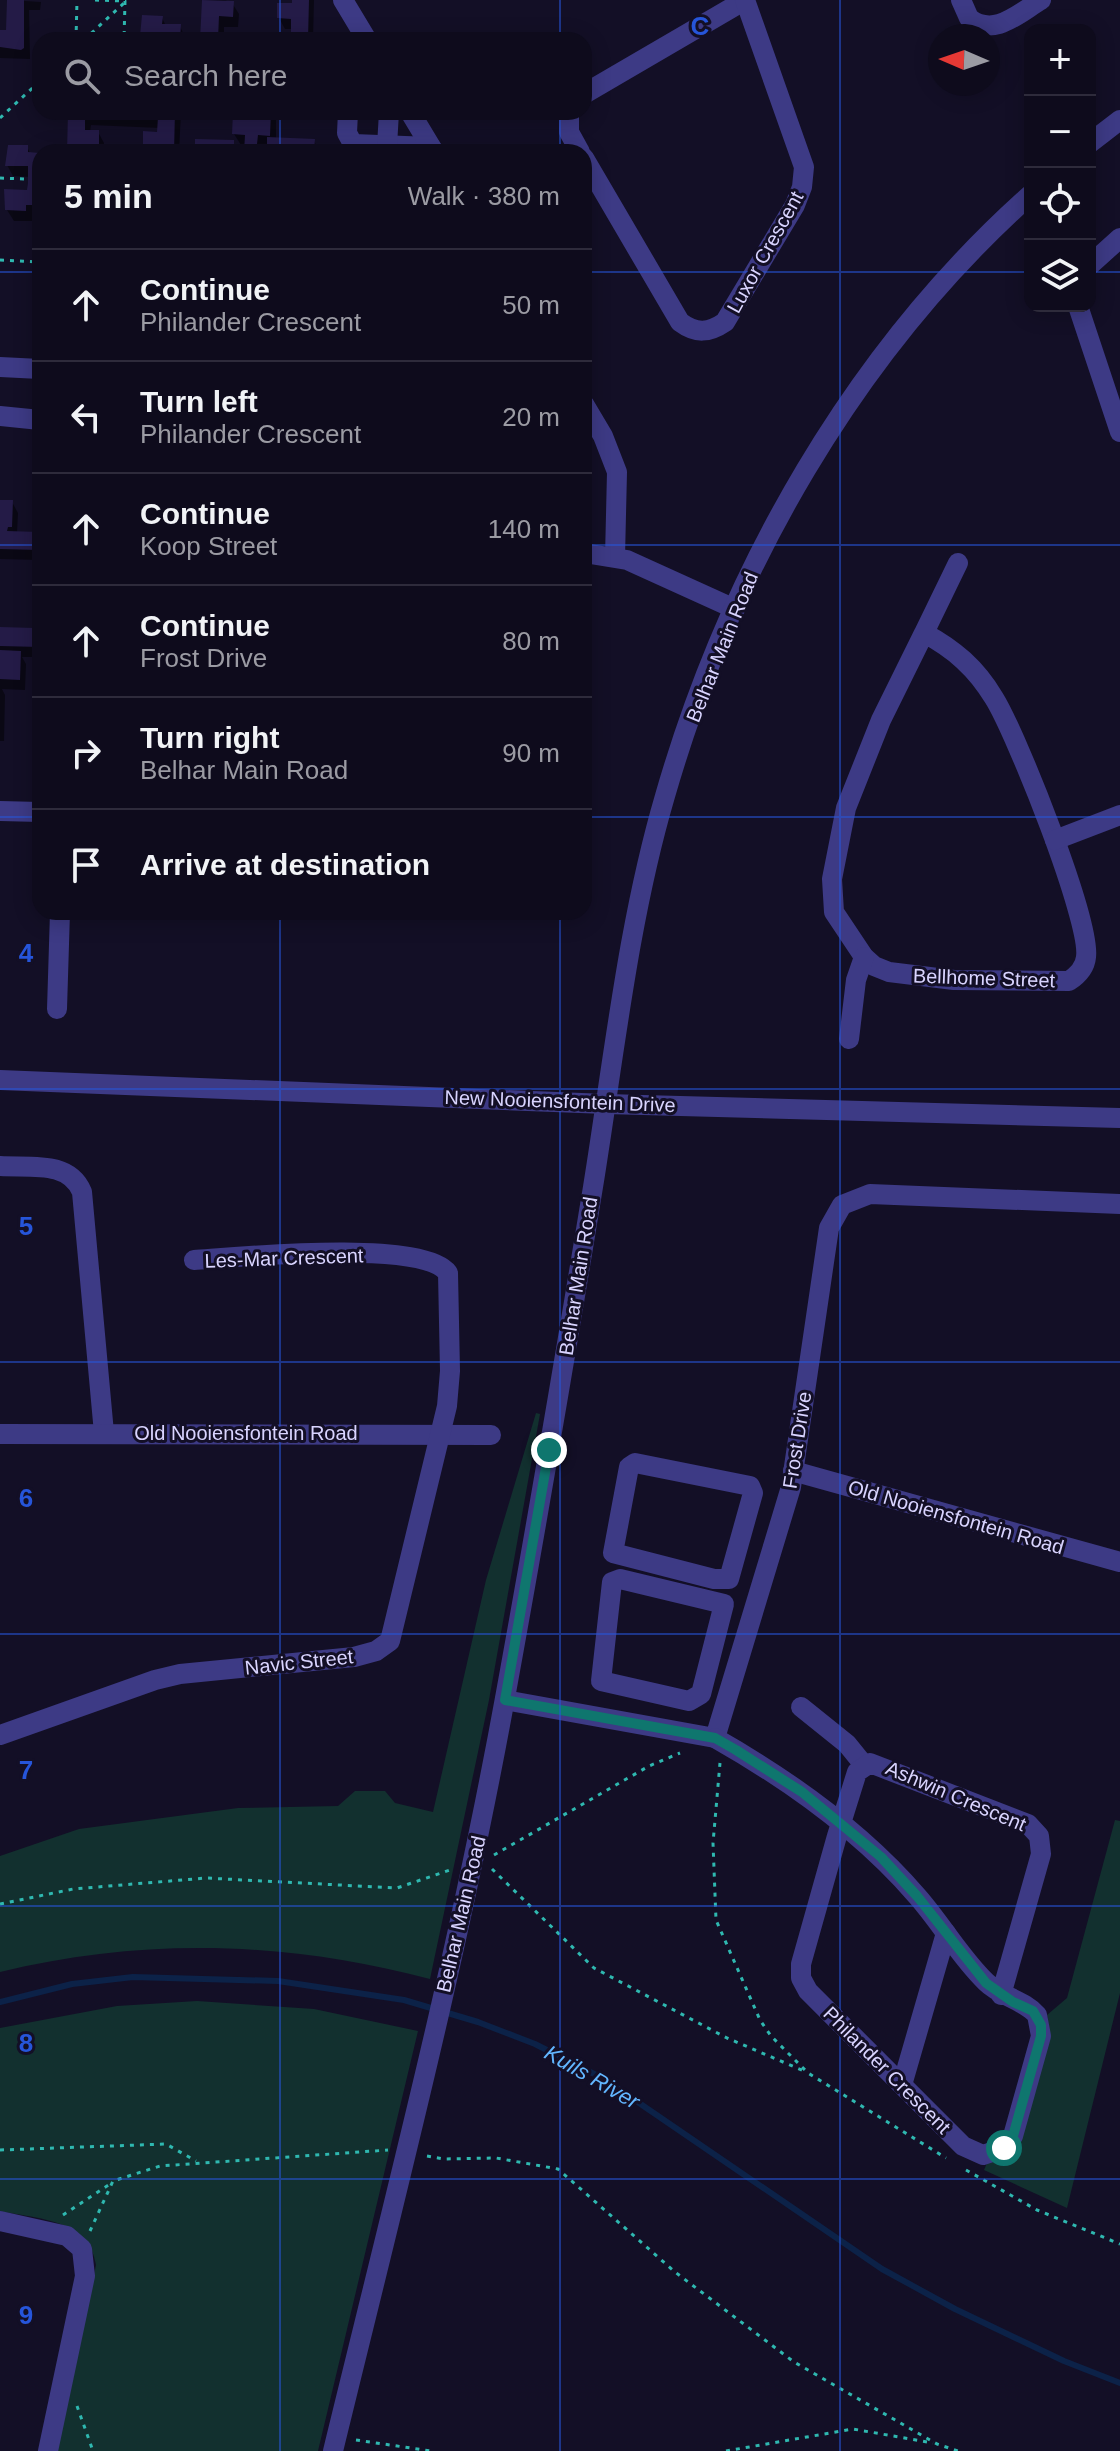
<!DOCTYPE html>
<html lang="en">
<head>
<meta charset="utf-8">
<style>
	:root { --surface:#0e0b1c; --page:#171425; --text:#f1f3f6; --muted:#9b9ba3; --line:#2e2b3b }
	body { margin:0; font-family:Arial,sans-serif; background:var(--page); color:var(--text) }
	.controls { position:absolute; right:24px; top:24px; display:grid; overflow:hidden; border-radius:16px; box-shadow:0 4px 20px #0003 }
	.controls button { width:72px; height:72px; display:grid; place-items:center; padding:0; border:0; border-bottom:2px solid var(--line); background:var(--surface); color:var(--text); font:40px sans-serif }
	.compass { position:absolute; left:928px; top:24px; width:72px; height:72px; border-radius:50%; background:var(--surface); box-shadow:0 4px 20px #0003; rotate:272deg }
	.stop { position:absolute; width:24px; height:24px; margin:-18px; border:6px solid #0f766e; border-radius:50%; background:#fff }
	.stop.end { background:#0f766e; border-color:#fff; box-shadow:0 2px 8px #0008 }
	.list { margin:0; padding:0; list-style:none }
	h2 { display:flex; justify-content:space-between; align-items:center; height:104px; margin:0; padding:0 32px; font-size:34px }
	h2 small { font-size:26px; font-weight:400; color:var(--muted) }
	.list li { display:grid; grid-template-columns:52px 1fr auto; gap:24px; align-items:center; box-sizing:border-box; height:112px; padding:0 32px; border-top:2px solid var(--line) }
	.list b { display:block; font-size:30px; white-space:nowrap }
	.list p { margin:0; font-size:26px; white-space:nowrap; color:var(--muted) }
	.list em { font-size:26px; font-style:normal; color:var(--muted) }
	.icon { flex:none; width:44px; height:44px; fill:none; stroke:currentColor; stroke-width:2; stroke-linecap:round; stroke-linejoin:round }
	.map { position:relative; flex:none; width:1120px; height:2451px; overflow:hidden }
	.search { position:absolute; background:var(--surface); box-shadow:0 4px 20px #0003; left:32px; top:32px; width:560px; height:88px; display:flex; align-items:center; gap:20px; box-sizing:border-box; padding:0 28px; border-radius:24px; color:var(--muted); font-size:30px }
	.panel { position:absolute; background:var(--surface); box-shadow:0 4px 20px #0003; left:32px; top:144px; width:560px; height:776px; border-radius:24px }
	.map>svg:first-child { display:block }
	.green { fill:#12302f }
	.shadow { fill:#0007 }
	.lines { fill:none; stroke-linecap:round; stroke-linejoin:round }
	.stream { stroke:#0c2248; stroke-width:6 }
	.building { fill:#241b47 }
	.path { stroke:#2fb8b0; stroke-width:3; stroke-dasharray:4 6; stroke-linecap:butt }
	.minor { stroke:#3d3a85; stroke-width:20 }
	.route { stroke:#0f766e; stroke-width:10 }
	.grid { fill:none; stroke:#2655da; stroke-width:2; stroke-opacity:0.55 }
	.labels { text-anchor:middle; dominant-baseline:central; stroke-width:6; stroke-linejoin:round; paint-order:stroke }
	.street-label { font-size:20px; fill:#d9d4ff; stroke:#130f26 }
	.water-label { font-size:22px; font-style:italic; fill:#62b6ff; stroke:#130f26 }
	.grid-label { font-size:26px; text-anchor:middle; font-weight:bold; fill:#2655da; stroke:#130f26; stroke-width:6; stroke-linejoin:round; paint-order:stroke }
</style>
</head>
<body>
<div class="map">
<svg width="1120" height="2451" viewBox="0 0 1120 2451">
	<rect width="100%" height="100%" fill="#130f26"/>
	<g class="green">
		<path d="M536,1413L540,1414L489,1700L430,1979C287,1941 144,1937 0,1972V1856L79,1829L238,1808L338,1806L355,1791H385L395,1803L433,1812L486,1580Z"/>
		<polygon points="1115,1820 1120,1821 1120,1993 1067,2208 984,2170 987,2163 998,2160 1049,2029 1047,2015 1067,1998"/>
		<path d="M197,2001L314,2009L418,2031L318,2451H57L96,2265C90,2219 37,2219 0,2211V2028L117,2006Z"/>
	</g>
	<g class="shadow">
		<polygon points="9,0 41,2 40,10 29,10 30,59 0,58 0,32 8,32"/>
		<polygon points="204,0 225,0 232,3 239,14 238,27 224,27 224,40 202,40"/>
		<polygon points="294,0 314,0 313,40 293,40 293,29 285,29 279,18 294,5"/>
		<polygon points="162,18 166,26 180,26 186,40 144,40 142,36"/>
		<polygon points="70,112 181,112 179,152 148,152 145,146 159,134 160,128 91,125 90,132 98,132 104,143 104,152 69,152"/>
		<polygon points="235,112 276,112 276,140 314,141 320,152 246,152 246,145 241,145 234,134"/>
		<polygon points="27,147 31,155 40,155 40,216 32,215 32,221 14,221 7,210 29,192 30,177 13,176 7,165"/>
		<polygon points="0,502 12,502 18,513 17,533 40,534 40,657 22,657 26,664 25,690 2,689 5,695 4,741 0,741 0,629 37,630 40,560 0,559"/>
	</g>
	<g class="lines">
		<polyline class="stream" points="0,2002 72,1984 133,1977 278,1981 404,2000 478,2022 535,2044 604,2079 882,2269 955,2309 1064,2361 1120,2383"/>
	</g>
	<g class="building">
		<polygon points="7,0 24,0 24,48 21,50 0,47 0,30 6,30"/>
		<polygon points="202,0 234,1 233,17 219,16 218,40 200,40"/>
		<polygon points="292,0 309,0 308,40 291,40 291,19 277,18 277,3 292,3"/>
		<polygon points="142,15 163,16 162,24 181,24 180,40 140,36"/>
		<polygon points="227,33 282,34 282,40 227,40"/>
		<polygon points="68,112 175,112 174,152 143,147 143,131 157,132 158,117 85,115 85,130 99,130 99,146 84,145 84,152 67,152"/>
		<polygon points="233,112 271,112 270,136 258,135 257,144 267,145 267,137 315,139 314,152 244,152 245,135 232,134"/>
		<polygon points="195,139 234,140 234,152 195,152"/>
		<polygon points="8,145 28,145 28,152 40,153 40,205 26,205 26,211 5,210 4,189 27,190 28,183 28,166 5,166"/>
		<polygon points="0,500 13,500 12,527 8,527 7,531 40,532 40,550 0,549"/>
		<polygon points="37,565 40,647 0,646 0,627 35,628"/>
		<polygon points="0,650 21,651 20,680 0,679"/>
		<polygon points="37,688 40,688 40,762 35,762"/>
	</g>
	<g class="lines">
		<g class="path">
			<polyline points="95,0 125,1 124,40"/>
			<polyline points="76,40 77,0"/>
			<polyline points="84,40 124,3"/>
			<polyline points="0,118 40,81"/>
			<polyline points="0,178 26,179"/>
			<polyline points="0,260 40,262"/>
			<polyline points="720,1763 713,1843 716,1920 760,2020 771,2036 808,2073 946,2158"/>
			<polyline points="494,1855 649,1766 680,1753"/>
			<polyline points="492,1869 594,1968 727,2038 804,2071"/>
			<polyline points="0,1904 73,1889 206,1878 397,1888 450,1870"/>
			<polyline points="0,2150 166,2144 196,2161"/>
			<polyline points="427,2156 444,2159 496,2158 558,2169 675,2272 794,2362 937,2444 958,2451"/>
			<polyline points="966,2170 1037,2210 1120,2244"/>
			<polyline points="63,2215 110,2184"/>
			<polyline points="90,2231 113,2181 160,2166 388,2150"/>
			<polyline points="77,2406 93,2451"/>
			<polyline points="356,2440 431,2451"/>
			<polyline points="726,2451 853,2429 933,2443"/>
		</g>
		<g class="minor">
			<polyline points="343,0 367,40"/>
			<path d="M961,0L969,18C994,38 1019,13 1041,0"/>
			<polyline points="584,94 745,0"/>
			<polyline points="348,112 347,133 353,144 431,147"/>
			<polyline points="410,112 434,152"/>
			<polyline points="569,112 569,132 580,152"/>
			<polyline points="1090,143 1120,120"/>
			<polyline points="387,146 389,112"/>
			<path d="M584,158L680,322C696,334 709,333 725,322L795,205L802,187L804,167L745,0"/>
			<polyline points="1090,265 1120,238"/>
			<polyline points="1078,306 1120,432"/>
			<polyline points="0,367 40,369"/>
			<polyline points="584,404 603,436 617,472 615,557"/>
			<polyline points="0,416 40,420"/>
			<polyline points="584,553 627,560 735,609"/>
			<path d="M924,633L881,720L846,808L832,879L834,912L864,957L874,966L889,972L954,980L1069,981C1078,975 1085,968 1086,957C1091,921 1016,733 994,698C976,668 954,649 924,633L958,563"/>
			<polyline points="0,811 40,812"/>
			<polyline points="1055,840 1120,815"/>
			<polyline points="57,1009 60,912"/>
			<polyline points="849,1039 856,980 864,957"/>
			<polyline points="0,1080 606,1104 1120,1118"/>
			<path d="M0,1166C30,1168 69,1160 82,1192L104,1433"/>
			<polyline points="0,1434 491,1435"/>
			<polygon points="635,1463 750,1486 753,1493 729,1579 714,1579 613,1553 629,1467"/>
			<polyline points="793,1471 1120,1562"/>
			<polygon points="620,1579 724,1604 701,1694 689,1701 601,1681 612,1582"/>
			<polyline points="505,1700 715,1738 791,1487 829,1228 842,1205 870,1194 1120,1204"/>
			<polyline points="801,1707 847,1744 864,1765"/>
			<path d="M0,1735L155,1680L180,1674L354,1657L376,1651L390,1641L447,1406L450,1371L448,1273C422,1239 239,1257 194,1260"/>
			<path d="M715,1738C789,1780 861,1831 917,1896C941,1923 960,1957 986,1982C1001,1997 1024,2000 1037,2015L1041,2036L1013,2136L1004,2148L983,2155L963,2146L808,1991L801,1978V1964L837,1836L857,1772L870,1763L1028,1824L1039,1836L1041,1854L1001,1995"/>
			<polyline points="902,2085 946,1933"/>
			<polyline points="0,2221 67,2236 82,2249 85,2276 48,2451"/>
			<path d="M333,2451C394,2201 459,1951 505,1698C536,1528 565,1358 593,1187C614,1057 628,922 665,796C730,570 854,352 1030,195"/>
		</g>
	</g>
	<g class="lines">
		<polyline class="route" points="549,1450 505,1700 715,1738 736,1750 802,1792 881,1857 917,1896 986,1983 1013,2002 1033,2011 1041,2025 1041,2036 1013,2136 1004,2148"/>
	</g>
	<path class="grid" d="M280,0V40M560,0V40M840,0V2451M280,112V152M560,112V152M0,272H40M584,272H1030M1090,272H1120M0,545H40M584,545H1120M0,817H40M584,817H1120M280,912V2451M560,912V2451M0,1089H1120M0,1362H1120M0,1634H1120M0,1906H1120M0,2179H1120"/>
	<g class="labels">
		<g class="street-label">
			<text transform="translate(765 252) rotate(-61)">Luxor Crescent</text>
			<text transform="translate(722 647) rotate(-68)">Belhar Main Road</text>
			<text transform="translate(984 978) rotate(2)">Bellhome Street</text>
			<text transform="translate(560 1101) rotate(2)">New Nooiensfontein Drive</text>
			<text transform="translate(284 1258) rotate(-2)">Les-Mar Crescent</text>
			<text transform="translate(578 1276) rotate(-81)">Belhar Main Road</text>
			<text x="246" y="1433">Old Nooiensfontein Road</text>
			<text transform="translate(797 1440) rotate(-81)">Frost Drive</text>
			<text transform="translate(956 1517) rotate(16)">Old Nooiensfontein Road</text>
			<text transform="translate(299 1662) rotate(-6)">Navic Street</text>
			<text transform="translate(956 1796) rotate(23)">Ashwin Crescent</text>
			<text transform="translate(461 1914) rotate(-77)">Belhar Main Road</text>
			<text transform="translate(887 2070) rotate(45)">Philander Crescent</text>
		</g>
		<g class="water-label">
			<text transform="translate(592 2077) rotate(30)">Kuils River</text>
		</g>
	</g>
	<g class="grid-label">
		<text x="700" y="35">C</text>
		<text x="26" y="962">4</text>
		<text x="26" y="1235">5</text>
		<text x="26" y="1507">6</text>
		<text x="26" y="1779">7</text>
		<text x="26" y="2052">8</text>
		<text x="26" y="2324">9</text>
	</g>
</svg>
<div class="controls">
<button>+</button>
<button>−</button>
<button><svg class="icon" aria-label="locate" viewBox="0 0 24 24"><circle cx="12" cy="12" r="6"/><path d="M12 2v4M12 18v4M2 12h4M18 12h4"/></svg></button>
<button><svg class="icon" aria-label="layers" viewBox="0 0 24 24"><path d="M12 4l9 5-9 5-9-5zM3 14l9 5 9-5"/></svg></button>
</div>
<svg class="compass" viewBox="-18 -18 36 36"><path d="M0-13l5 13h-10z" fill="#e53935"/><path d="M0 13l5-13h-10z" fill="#9b9ba3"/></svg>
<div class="stop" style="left:1004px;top:2148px"></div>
<div class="stop end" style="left:549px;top:1450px"></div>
<div class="search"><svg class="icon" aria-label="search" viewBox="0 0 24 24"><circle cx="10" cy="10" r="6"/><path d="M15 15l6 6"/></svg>Search here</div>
<section class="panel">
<h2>5 min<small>Walk · 380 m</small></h2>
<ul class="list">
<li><svg class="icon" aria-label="ahead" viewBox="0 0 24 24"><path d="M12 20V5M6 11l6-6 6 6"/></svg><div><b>Continue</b><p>Philander Crescent</p></div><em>50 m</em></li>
<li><svg class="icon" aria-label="left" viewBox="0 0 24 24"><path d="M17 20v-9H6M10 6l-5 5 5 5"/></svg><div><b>Turn left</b><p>Philander Crescent</p></div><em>20 m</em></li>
<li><svg class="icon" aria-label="ahead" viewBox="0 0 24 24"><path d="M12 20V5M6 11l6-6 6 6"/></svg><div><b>Continue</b><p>Koop Street</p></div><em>140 m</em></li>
<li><svg class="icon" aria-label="ahead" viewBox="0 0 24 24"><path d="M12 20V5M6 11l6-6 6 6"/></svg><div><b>Continue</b><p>Frost Drive</p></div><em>80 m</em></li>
<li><svg class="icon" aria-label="right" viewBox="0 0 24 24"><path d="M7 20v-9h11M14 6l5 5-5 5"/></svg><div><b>Turn right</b><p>Belhar Main Road</p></div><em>90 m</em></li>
<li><svg class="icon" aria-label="arrive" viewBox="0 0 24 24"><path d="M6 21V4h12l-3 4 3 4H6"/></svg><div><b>Arrive at destination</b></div></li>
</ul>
</section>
</div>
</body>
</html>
